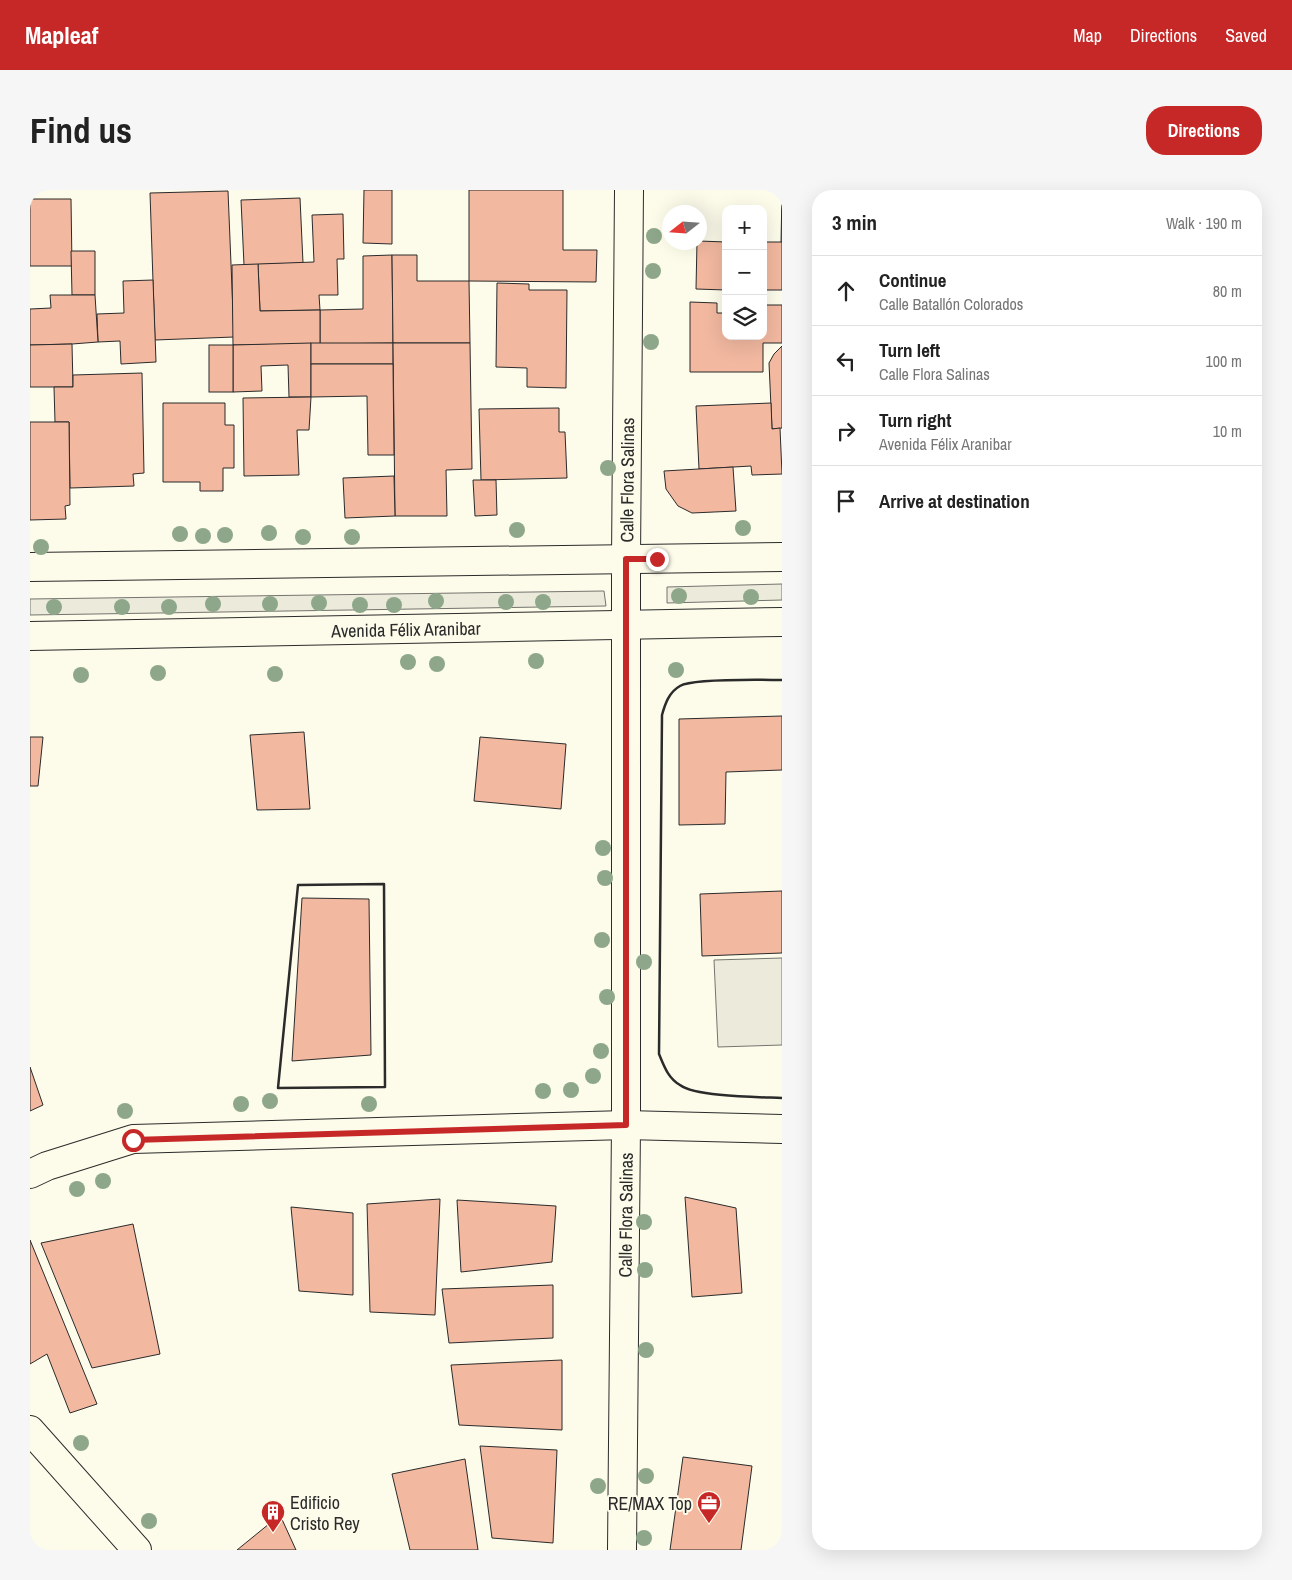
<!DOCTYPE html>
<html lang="en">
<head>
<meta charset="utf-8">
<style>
	:root { --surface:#fff; --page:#f6f6f6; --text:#222; --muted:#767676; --line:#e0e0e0; --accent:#c62828 }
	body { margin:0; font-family:"Archivo Narrow",sans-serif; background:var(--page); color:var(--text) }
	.controls { position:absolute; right:15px; top:15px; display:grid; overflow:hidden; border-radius:10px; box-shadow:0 5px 20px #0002 }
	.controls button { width:45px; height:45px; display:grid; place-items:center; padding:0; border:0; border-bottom:1px solid var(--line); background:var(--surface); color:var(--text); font:25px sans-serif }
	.compass { position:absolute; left:632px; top:15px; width:45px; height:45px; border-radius:50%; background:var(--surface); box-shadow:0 5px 20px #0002; rotate:253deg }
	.stop { position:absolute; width:15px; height:15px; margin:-11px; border:4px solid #c62828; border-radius:50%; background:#fff }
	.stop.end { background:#c62828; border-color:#fff; box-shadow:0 1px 5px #0008 }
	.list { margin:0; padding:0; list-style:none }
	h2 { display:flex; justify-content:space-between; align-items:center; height:65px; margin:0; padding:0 20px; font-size:21px }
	h2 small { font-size:16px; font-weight:400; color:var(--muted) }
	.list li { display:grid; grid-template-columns:32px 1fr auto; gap:15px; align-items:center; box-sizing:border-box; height:70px; padding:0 20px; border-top:1px solid var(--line) }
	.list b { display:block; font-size:19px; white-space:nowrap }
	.list p { margin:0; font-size:16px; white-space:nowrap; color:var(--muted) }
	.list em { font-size:16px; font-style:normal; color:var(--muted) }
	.icon { flex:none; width:28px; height:28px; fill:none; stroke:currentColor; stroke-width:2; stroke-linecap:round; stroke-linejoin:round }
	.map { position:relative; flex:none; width:752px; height:1360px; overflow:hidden; border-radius:20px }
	header { display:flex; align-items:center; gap:30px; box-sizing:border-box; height:70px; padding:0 25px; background:var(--accent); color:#fff }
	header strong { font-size:24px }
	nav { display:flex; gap:28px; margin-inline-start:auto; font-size:18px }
	.intro { display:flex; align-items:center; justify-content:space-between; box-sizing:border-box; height:120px; padding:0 30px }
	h1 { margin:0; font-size:35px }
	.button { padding:12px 22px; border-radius:20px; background:var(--accent); color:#fff; font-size:18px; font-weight:700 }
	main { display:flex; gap:30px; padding:0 30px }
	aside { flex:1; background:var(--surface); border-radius:20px; box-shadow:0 5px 20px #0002 }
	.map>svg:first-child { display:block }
	.green { fill:#ecebdb; stroke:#74746e }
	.building { fill:#f2b8a0; stroke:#2b2b2b }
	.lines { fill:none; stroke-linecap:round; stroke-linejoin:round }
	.street-casing { stroke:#2b2b2b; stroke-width:30 }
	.secondary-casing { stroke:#2b2b2b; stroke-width:30 }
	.street { stroke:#fdfbea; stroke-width:28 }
	.secondary { stroke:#fdfbea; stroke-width:28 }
	.wall { stroke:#2b2b2b; stroke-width:2.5 }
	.tree { fill:#8ea78a }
	.route { stroke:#c62828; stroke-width:6 }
	.labels { text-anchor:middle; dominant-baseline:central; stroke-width:4; stroke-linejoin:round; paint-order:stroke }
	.street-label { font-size:18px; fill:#2b2b2b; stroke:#fdfbea }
	.poi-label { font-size:18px; fill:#2b2b2b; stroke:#fdfbea; text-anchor:start }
</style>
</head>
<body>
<header>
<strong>Mapleaf</strong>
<nav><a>Map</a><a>Directions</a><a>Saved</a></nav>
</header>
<div class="intro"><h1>Find us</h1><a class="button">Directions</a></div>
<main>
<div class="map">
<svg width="752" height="1360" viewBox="0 0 752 1360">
	<rect width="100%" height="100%" fill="#fdfbea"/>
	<g class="green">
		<polygon points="752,394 752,410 637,413 637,397"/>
		<polygon points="574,401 576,416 0,425 0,409"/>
		<polygon points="752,768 752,855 688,857 684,770"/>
	</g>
	<g class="building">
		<polygon points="334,0 362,0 362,54 333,53"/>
		<polygon points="439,0 533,0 533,60 567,60 566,92 439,91"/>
		<polygon points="752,0 752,54 751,54"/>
		<polygon points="198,1 204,147 125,150 120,3"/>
		<polygon points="270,8 273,73 214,75 211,10"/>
		<polygon points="0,9 41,9 42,76 0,76"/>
		<polygon points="313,24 314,69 307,69 308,105 289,105 290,120 230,121 228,74 284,72 282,25"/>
		<polygon points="669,51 696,52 696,100 666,99 667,52"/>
		<rect x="733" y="52" width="19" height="48"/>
		<polygon points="41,61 65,61 65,105 42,105"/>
		<polygon points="362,65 363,153 290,154 290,120 333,119 333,66"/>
		<polygon points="362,65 387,65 387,91 439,91 440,153 363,153"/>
		<polygon points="228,74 230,121 290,120 290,154 203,155 202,75"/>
		<polygon points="123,90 126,172 91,174 90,151 68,152 67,124 94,123 93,91"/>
		<polygon points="467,93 499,94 499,100 537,100 536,198 497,197 497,178 466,177"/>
		<polygon points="20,105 65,105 68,152 42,154 0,155 0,119 21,118"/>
		<polygon points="660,112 687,113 687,123 696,123 696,146 733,146 733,115 752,115 752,153 733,153 733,182 660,182"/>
		<polygon points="281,153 281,207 259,207 258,175 231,176 232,201 203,202 203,155"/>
		<rect x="281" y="153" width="82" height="21"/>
		<polygon points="363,153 440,153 442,279 416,280 417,326 365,326"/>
		<polygon points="42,154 43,197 0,197 0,155"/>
		<rect x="179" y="155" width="24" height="47"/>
		<polygon points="752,156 752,238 742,239 739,173 744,164"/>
		<polygon points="281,174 363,174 364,265 338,265 337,206 281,207"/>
		<polygon points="112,183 114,283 103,284 104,296 40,298 39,232 25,232 24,197 43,197 43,185"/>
		<polygon points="281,207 279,240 267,240 269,285 214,286 213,208"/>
		<polygon points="133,213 195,213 195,235 204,235 204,278 193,278 193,301 170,301 170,292 133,292"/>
		<polygon points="741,213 742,239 750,238 752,284 722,285 721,276 669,279 666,216"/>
		<polygon points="529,218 529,242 535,242 537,288 451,290 449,219"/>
		<polygon points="0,232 39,232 40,315 35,316 36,329 0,330"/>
		<polygon points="703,277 706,321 662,323 648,316 636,299 634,281"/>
		<polygon points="364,286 365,326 315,328 313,288"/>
		<polygon points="443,290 466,290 467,325 445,326"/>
		<polygon points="752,526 752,580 696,582 695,634 649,635 649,529"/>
		<polygon points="274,542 280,619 227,620 220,545"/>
		<polygon points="0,547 13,547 8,596 0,596"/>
		<polygon points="450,547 536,554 531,619 444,611"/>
		<polygon points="752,701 752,763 672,766 670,704"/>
		<polygon points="272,708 339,709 341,865 262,871"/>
		<polygon points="0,877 13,915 0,921"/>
		<polygon points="655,1007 706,1018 712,1103 662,1107"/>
		<polygon points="410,1009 405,1125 340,1122 337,1014"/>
		<polygon points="427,1010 526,1016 522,1072 431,1082"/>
		<polygon points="261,1017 323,1023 323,1105 269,1101"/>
		<polygon points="103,1034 130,1164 62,1178 11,1053"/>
		<polygon points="0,1050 67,1214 40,1223 17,1164 0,1174"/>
		<polygon points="523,1095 523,1148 419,1153 412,1099"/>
		<polygon points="532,1170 532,1240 429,1235 421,1175"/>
		<polygon points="450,1256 527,1260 523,1353 462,1348"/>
		<polygon points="653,1267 722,1276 711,1360 640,1360"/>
		<polygon points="435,1269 448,1360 380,1360 362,1284"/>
		<polygon points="250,1325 266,1360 207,1360"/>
	</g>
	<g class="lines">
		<g class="street-casing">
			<g id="street">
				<polyline points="0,984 17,976 103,949 596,935 752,939"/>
				<polyline points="0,1240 107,1360"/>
				<path id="s1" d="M592,1360L596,935V369L599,0"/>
			</g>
		</g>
		<g class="secondary-casing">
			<g id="secondary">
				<polyline points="0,377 752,367"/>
				<path id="s2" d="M0,446L752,432"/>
			</g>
		</g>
		<use href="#street" class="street"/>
		<use href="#secondary" class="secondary"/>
		<g class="wall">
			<path d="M752,490C732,490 664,488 650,496C639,502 635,514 632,525L629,864C634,876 638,888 650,895C666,907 729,907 752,908"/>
			<polygon points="354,694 355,897 248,898 268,695"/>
		</g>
	</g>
	<g class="tree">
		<circle cx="624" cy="46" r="8"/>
		<circle cx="623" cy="81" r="8"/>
		<circle cx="621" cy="152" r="8"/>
		<circle cx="578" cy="278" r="8"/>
		<circle cx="713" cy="338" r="8"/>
		<circle cx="487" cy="340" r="8"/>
		<circle cx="239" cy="343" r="8"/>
		<circle cx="150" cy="344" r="8"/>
		<circle cx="195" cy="345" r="8"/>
		<circle cx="173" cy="346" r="8"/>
		<circle cx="273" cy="347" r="8"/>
		<circle cx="322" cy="347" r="8"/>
		<circle cx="11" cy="357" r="8"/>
		<circle cx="649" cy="406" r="8"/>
		<circle cx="721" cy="407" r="8"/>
		<circle cx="406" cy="411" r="8"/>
		<circle cx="476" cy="412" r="8"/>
		<circle cx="513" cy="412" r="8"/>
		<circle cx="289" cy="413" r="8"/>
		<circle cx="183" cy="414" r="8"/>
		<circle cx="240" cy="414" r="8"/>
		<circle cx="330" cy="415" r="8"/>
		<circle cx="364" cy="415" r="8"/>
		<circle cx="24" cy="417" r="8"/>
		<circle cx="92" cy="417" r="8"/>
		<circle cx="139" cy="417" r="8"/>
		<circle cx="506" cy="471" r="8"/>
		<circle cx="378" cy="472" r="8"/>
		<circle cx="407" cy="474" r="8"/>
		<circle cx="646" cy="480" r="8"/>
		<circle cx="128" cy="483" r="8"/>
		<circle cx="245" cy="484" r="8"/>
		<circle cx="51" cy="485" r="8"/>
		<circle cx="573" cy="658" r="8"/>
		<circle cx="575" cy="688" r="8"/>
		<circle cx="572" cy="750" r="8"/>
		<circle cx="614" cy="772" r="8"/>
		<circle cx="577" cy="807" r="8"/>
		<circle cx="571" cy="861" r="8"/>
		<circle cx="563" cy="886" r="8"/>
		<circle cx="541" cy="900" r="8"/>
		<circle cx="513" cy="901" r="8"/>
		<circle cx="240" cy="911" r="8"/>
		<circle cx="211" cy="914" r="8"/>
		<circle cx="339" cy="914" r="8"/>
		<circle cx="95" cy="921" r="8"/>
		<circle cx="73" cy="991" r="8"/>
		<circle cx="47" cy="999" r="8"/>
		<circle cx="614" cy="1032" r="8"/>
		<circle cx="615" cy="1080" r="8"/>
		<circle cx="616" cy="1160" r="8"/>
		<circle cx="51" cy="1253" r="8"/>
		<circle cx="616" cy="1286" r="8"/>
		<circle cx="568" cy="1296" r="8"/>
		<circle cx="119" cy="1331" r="8"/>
		<circle cx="614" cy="1348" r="8"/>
	</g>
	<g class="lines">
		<polyline class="route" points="103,950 596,935 596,369 627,369"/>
	</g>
	<defs>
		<g id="office-pin" transform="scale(1.25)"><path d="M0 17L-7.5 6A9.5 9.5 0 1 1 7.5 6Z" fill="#c62828" stroke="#fdfbea"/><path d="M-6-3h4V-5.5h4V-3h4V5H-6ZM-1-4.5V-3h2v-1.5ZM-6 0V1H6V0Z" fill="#fff"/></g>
		<g id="building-pin" transform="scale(1.25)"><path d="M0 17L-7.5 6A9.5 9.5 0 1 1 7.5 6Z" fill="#c62828" stroke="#fdfbea"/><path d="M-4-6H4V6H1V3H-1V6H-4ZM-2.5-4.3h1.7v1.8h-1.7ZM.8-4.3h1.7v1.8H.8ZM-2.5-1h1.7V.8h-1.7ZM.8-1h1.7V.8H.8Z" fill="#fff"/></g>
	</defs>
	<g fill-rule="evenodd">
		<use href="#office-pin" x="679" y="1313"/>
		<use href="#building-pin" x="243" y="1322"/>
	</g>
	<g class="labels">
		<g class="street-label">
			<text stroke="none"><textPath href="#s1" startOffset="1070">Calle Flora Salinas</textPath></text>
			<text stroke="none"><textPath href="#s2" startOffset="376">Avenida Félix Aranibar</textPath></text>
			<text stroke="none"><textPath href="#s1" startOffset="335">Calle Flora Salinas</textPath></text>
		</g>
		<g class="poi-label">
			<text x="260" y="1312">Edificio<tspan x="260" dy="21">Cristo Rey</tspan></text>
			<text x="662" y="1313" text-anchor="end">RE/MAX Top</text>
		</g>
	</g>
</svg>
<div class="controls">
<button>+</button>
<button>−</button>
<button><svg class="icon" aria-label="layers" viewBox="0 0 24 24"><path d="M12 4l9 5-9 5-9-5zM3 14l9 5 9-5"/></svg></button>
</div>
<svg class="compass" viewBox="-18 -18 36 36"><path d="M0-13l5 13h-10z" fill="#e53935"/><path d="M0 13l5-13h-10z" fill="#767676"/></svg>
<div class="stop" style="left:103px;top:950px"></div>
<div class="stop end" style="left:627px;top:369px"></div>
</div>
<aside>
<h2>3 min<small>Walk · 190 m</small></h2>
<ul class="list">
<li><svg class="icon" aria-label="ahead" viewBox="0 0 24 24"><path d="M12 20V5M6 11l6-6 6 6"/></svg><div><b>Continue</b><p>Calle Batallón Colorados</p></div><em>80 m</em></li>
<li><svg class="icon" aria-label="left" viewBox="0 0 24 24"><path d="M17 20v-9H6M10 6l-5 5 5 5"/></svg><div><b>Turn left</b><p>Calle Flora Salinas</p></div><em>100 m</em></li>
<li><svg class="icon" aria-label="right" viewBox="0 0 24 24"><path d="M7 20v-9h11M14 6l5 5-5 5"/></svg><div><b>Turn right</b><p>Avenida Félix Aranibar</p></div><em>10 m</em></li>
<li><svg class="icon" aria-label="arrive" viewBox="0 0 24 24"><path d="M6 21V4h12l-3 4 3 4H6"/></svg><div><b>Arrive at destination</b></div></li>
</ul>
</aside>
</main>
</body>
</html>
